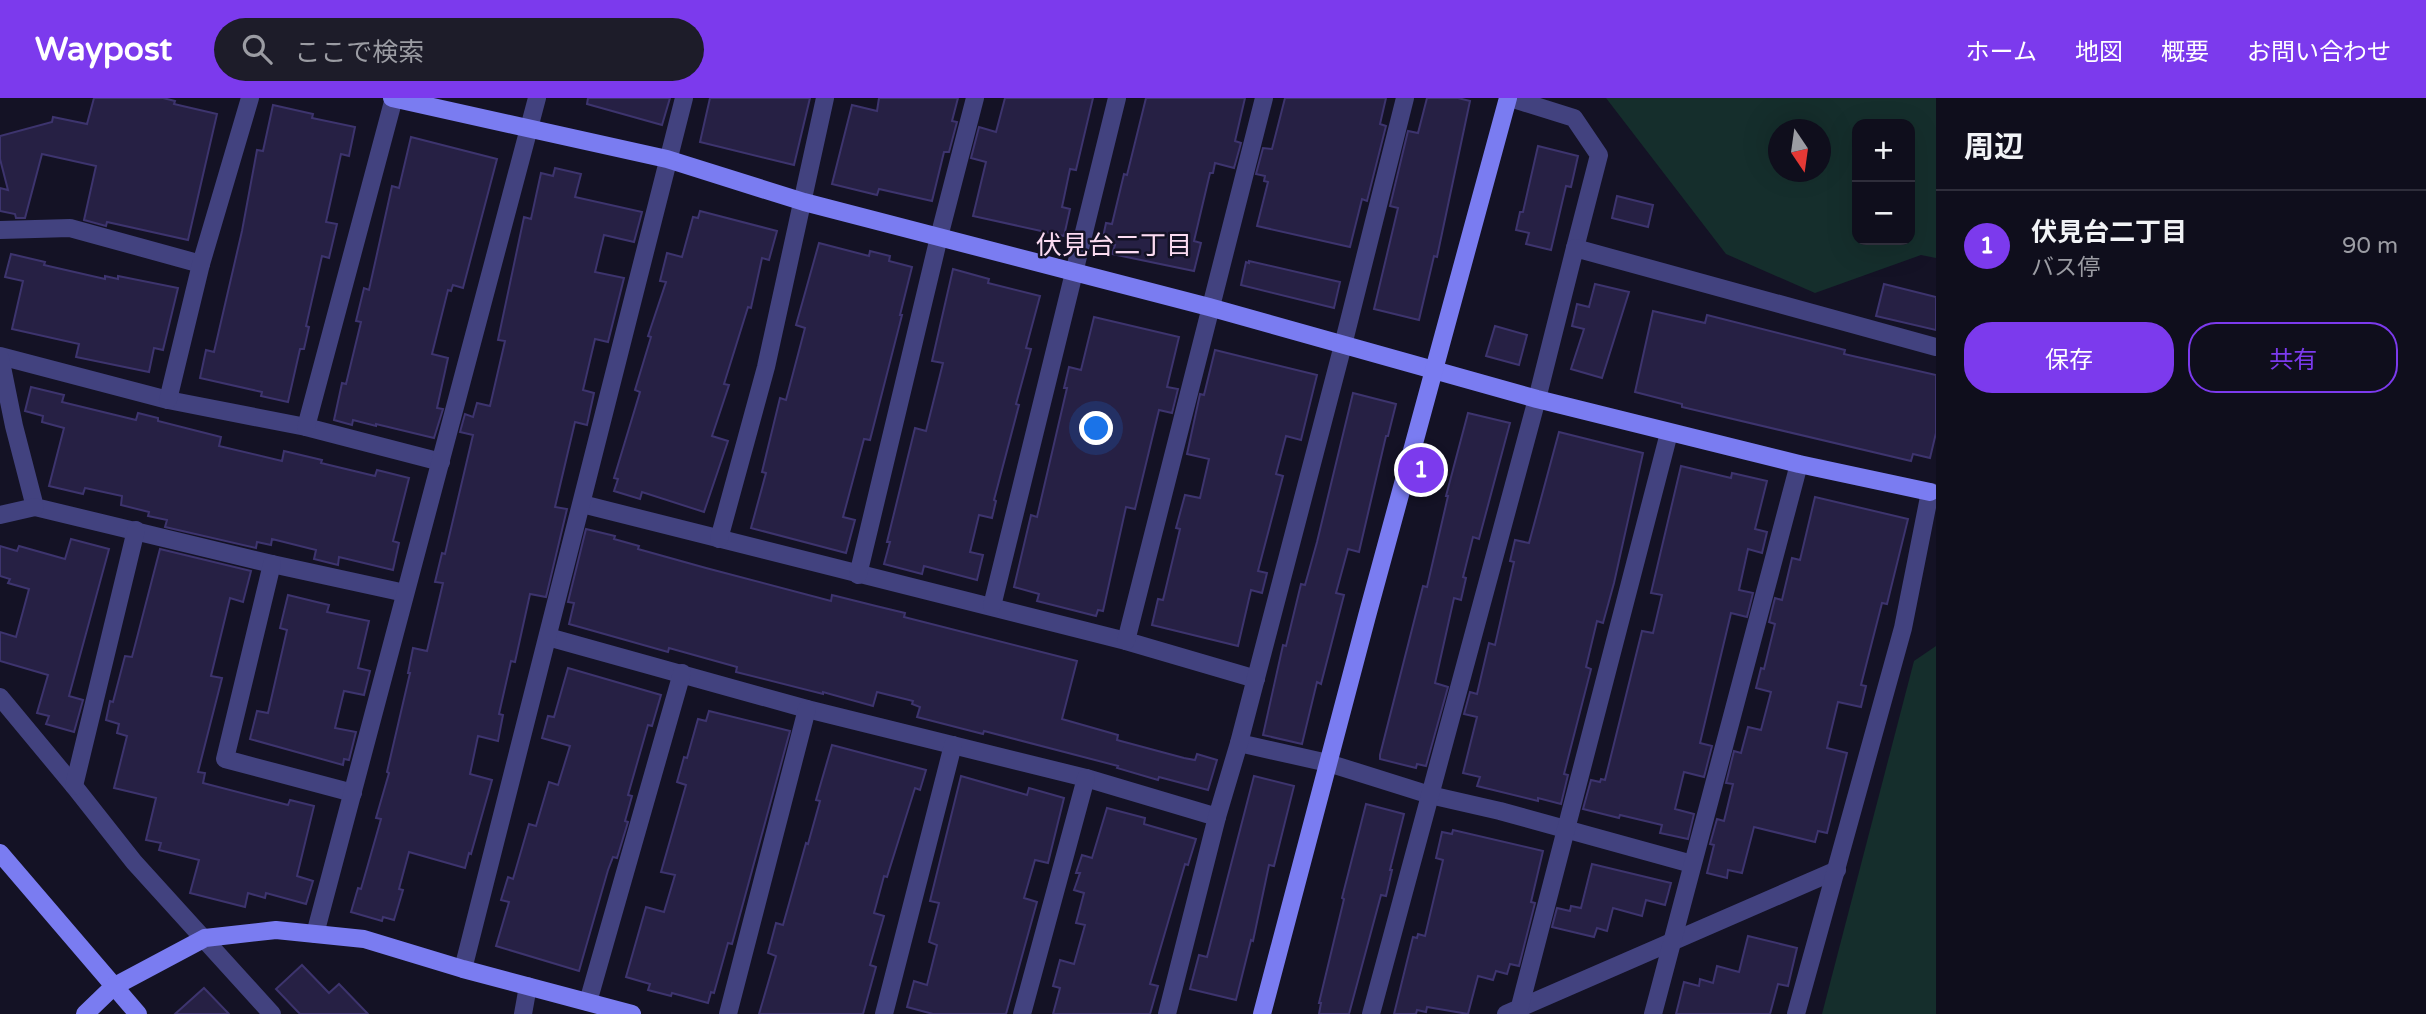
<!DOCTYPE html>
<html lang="ja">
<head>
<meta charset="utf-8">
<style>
	:root { --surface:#0f0e1c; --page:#1d1c29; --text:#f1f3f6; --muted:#9b9ca3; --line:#2f2e3b; --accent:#7c3aed }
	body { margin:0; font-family:"Varela Round","Noto Sans JP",sans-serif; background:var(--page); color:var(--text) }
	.controls { position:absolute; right:21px; top:21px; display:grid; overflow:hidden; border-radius:14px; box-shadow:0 7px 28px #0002 }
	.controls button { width:63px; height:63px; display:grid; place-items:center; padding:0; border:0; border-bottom:2px solid var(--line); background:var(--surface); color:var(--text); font:35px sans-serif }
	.compass { position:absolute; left:1768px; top:21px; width:63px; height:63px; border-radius:50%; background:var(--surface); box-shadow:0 7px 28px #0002; rotate:167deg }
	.you { position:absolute; left:1097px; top:331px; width:24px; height:24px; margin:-18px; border:5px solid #fff; border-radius:50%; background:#1a73e8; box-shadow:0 0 0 10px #1a73e833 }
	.badge { display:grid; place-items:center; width:46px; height:46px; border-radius:50%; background:var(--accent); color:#fff; font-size:23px; font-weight:700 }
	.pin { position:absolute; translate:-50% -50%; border:4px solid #fff; box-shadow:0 2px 7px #0006 }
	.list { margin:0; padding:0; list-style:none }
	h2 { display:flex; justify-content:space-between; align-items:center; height:91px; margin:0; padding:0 28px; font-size:30px }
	h2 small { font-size:23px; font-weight:400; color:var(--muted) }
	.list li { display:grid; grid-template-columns:46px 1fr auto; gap:21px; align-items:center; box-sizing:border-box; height:112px; padding:0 28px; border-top:2px solid var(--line) }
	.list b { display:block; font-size:26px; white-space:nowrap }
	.list p { margin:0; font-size:23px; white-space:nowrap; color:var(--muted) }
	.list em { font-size:23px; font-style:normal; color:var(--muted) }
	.actions { display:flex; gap:14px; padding:21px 28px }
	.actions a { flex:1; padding:16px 0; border:2px solid var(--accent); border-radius:28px; text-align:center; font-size:24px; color:var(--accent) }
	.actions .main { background:var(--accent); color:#fff }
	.icon { flex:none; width:38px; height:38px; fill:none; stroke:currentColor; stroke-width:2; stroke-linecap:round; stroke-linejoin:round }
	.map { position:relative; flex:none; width:1936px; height:916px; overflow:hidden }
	header { display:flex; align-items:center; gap:42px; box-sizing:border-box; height:98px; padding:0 35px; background:var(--accent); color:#fff }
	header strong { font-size:33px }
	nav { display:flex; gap:38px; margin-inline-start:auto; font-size:24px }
	.search { width:490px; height:63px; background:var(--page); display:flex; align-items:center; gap:18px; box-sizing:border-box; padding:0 24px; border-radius:38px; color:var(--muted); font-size:26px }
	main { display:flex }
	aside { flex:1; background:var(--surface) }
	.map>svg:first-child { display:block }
	.green { fill:#152e2c; fill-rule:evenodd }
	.building { fill:#262044; stroke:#3d346e; stroke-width:2 }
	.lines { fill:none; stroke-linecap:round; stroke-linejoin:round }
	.street { stroke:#42427f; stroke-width:18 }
	.secondary { stroke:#7a7cf1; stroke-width:18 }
	.labels { text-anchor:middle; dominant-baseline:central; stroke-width:5; stroke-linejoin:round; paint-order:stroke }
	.neighbourhood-label { font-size:26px; fill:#fbdbf1; stroke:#141225 }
</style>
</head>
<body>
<header>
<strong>Waypost</strong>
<div class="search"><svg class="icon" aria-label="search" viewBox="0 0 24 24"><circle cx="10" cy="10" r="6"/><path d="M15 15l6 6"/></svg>ここで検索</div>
<nav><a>ホーム</a><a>地図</a><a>概要</a><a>お問い合わせ</a></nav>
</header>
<main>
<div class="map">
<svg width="1936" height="916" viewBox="0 0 1936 916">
	<rect width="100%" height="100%" fill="#141225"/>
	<g class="green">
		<path d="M1606,0H1936V160L1921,157L1815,195L1726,156ZM1857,26H1910V142H1857ZM1778,32H1820V74H1778Z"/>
		<polygon points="1936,548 1936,916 1822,916 1914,563"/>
	</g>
	<g class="building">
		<polygon points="94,0 163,0 175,3 174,6 217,16 188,142 107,124 106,128 84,122 96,68 42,56 25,120 16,120 15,116 0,113 0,90 8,92 0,61 0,38 52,24 53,19 87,26"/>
		<polygon points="588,0 670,0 662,27 587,6"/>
		<polygon points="710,0 810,0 794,67 700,44"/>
		<polygon points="879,0 958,0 952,23 957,24 949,54 944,54 932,103 879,91 877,97 832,86 852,7 877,13"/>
		<polygon points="1005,0 1093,0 1076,72 1070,71 1062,109 1070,111 1064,138 973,118 986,64 971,60 979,29 996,34"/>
		<polygon points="1146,0 1245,0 1235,43 1241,45 1234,70 1215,65 1213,75 1210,75 1194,143 1201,145 1194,173 1112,156 1115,147 1102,144 1106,125 1112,126 1124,76 1127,77"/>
		<polygon points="1285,0 1386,0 1380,26 1386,28 1367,103 1362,101 1350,149 1257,128 1268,84 1264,83 1265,78 1256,76 1263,50 1272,51"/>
		<polygon points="1427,0 1458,0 1470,3 1437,159 1434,158 1419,222 1374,211 1398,110 1390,108 1408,33 1418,35"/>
		<polygon points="273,7 313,16 312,20 355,29 349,58 341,56 326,124 337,126 329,160 322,158 306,228 309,229 304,251 300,251 288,304 261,298 262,294 200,280 206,252 214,254 242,133 257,52 263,53"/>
		<polygon points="411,39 497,61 463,190 453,187 451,193 448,192 432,256 448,260 437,310 443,311 434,340 376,326 376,328 353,322 352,327 334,322 342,285 346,286 361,224 356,223 364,190 369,192 392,88 399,90"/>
		<polygon points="1538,48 1578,58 1571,89 1566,88 1551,152 1526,146 1529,135 1516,132 1520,114 1523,114"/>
		<polygon points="555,70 581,76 575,99 642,114 634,144 604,137 595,174 624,180 608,244 595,241 583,292 594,295 587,327 575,324 555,409 567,411 546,499 530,496 515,564 511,563 499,616 503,617 498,643 478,638 470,676 492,682 471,756 469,755 465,770 409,754 399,791 403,792 394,822 383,819 382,823 351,814 358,790 361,791 381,721 376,720 389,675 387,674 410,575 408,575 413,550 427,553 443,485 435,484 442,455 445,456 473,337 460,334 465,316 473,319 477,305 490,308 505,243 498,242 524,119 531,121 541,75 553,78"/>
		<polygon points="1617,98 1653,107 1648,129 1612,120"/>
		<polygon points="700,113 777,133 769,162 762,160 751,210 748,209 724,286 729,287 712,338 728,343 704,414 642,394 640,401 614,393 618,381 614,380 640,294 635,292 651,239 648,238 666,184 660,183 667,155 682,159 693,119 698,120"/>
		<polygon points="819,145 869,158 870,153 890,158 889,163 912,169 900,217 902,217 870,342 864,341 843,419 855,422 846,455 751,430 766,375 762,374 780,300 786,302 805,230 796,227"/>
		<polygon points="11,156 45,164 44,167 105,181 105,178 118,181 118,178 178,190 163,252 154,250 149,274 76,259 79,246 12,231 23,183 5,179"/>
		<polygon points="1249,163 1340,184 1334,210 1241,187 1246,164 1249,165"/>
		<polygon points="953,171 989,181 988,185 1040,198 1026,250 1031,251 1016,306 1019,307 994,402 996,403 992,420 979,417 970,454 983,457 977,482 924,468 922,476 884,466 890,444 887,444 915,330 926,333 943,265 932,263"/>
		<polygon points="1595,186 1629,194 1602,280 1571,271 1584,231 1572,228 1577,206 1589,209"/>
		<polygon points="1884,186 1936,199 1936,232 1876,218"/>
		<polygon points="1653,213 1705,225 1707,217 1845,252 1844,256 1936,277 1936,335 1930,360 1913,356 1911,363 1682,309 1682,306 1635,294"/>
		<polygon points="1094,219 1179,239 1167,289 1178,291 1172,315 1159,312 1135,411 1126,409 1103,513 1098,512 1096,518 1037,503 1039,496 1014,489 1031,417 1037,419 1067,290 1064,290 1069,269 1081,272"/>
		<polygon points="1495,228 1527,237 1519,267 1486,258"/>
		<polygon points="1215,252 1317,277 1301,342 1286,338 1276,376 1283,378 1258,473 1267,475 1262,495 1251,492 1238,548 1152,527 1158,501 1163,502 1180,431 1176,430 1185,397 1200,400 1209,361 1187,356 1200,296 1204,297"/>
		<polygon points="31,289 64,297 62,304 136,322 138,315 158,320 158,323 221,339 219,348 282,363 284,353 322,362 321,365 375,378 377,372 409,380 393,443 399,445 393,472 339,459 338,467 314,461 316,452 272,441 271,447 257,444 256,450 165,429 167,422 148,418 149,414 121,407 122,398 85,390 83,396 49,388 64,330 42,324 43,318 25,313"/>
		<polygon points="1353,295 1396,306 1388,338 1386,338 1359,454 1348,451 1336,495 1344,497 1321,586 1317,584 1302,646 1263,637 1283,547 1286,548 1301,486 1305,487 1317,444"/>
		<polygon points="1468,315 1510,325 1479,441 1473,439 1463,479 1466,480 1461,502 1454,500 1435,585 1448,589 1426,668 1417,666 1416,670 1380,661 1380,657 1423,488 1427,489 1448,398 1446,398"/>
		<polygon points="1559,334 1643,355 1614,485 1603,525 1597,523 1586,569 1591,571 1564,676 1568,677 1561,706 1538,700 1538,703 1477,688 1480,679 1463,675 1477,619 1464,616 1470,594 1477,596 1489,545 1495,547 1514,464 1510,463 1515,442 1529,445"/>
		<polygon points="1681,368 1731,380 1732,375 1767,383 1755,431 1767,434 1762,455 1748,451 1739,492 1753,495 1747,519 1731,515 1700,645 1712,648 1704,679 1684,674 1675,711 1694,716 1688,741 1660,735 1662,727 1620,717 1619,720 1583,711 1591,682 1600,684 1601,681 1605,682 1642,533 1653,535 1662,497 1651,495"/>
		<polygon points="1815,399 1908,421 1887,506 1882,505 1861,587 1866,588 1861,609 1838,604 1827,650 1847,655 1827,735 1818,733 1815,744 1754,729 1742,775 1728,772 1727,780 1707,775 1714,747 1710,746 1717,721 1724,723 1733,686 1726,685 1734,653 1741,655 1748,629 1761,632 1771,594 1756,590 1761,570 1764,571 1775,526 1769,524 1775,500 1782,502 1792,460 1800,462"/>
		<polygon points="586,431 615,438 614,441 639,448 638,451 706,470 831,503 832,497 876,508 905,515 904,519 1077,563 1062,621 1118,637 1117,642 1184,660 1195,662 1197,656 1217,662 1208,692 1159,679 1158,682 1117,670 1118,668 984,633 983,636 917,619 920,609 912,606 913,603 877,594 873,608 823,594 823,596 736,574 737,569 669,550 668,554 569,526 574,505 568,504"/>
		<polygon points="71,441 109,451 69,598 83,602 74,634 46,626 49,618 37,615 48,577 0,563 0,534 16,539 29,491 8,485 10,481 0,478 0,448 17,453 19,448 65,461"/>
		<polygon points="160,451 251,473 243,504 230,500 211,578 222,580 198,674 205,675 203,685 288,707 290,702 314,708 297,778 313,783 306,806 266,795 265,800 248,795 245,809 190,795 199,762 159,752 161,745 146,742 156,700 114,690 127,638 117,635 119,626 106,622 110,603 113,604 125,558 132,559"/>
		<polygon points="288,497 329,507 327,514 369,523 358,570 370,573 364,597 344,593 335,630 356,634 349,662 344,661 343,667 250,641 257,613 268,615 287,532 280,530"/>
		<polygon points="568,570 661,597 652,628 648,627 628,697 632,698 625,723 628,724 617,760 613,759 608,772 579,873 496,848 509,804 501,802 508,779 513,781 529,726 536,728 549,684 558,687 570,648 542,640 548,618 554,619"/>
		<polygon points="709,613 790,633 732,846 728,845 714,895 711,894 708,905 672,895 671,898 648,892 650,886 626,879 646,809 664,814 675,777 661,774 686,687 677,684 684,659 687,660 698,621 706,623"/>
		<polygon points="832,647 926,672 920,692 915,690 887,779 884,778 874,815 884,818 870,867 876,869 863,916 759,916 776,858 768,855 776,825 783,827 806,745 808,746 820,703 816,702"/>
		<polygon points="961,678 1027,697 1029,690 1064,700 1048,765 1035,762 1024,800 1037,804 1006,916 933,916 907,909 914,883 927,887 937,847 929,844 939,805 930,803"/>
		<polygon points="1254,678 1294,688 1274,768 1269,767 1253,843 1251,842 1236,902 1190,891 1199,857 1207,859"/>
		<polygon points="1366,706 1404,716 1390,772 1392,772 1386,798 1381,797 1349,916 1319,916 1321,905 1319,905 1344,801 1342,800"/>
		<polygon points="1107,710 1145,720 1144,726 1196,741 1188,767 1185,766 1150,886 1158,888 1150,916 1053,916 1060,890 1053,888 1060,862 1074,866 1085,827 1076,825 1084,795 1074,792 1080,775 1076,775 1082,757 1092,760"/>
		<polygon points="1453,732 1543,753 1531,804 1535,805 1519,868 1510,866 1507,876 1496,873 1493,882 1478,878 1468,916 1427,909 1426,914 1417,912 1416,916 1394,916 1413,839 1417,840 1418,836 1425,838 1443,762 1436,760 1442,734 1452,736"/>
		<polygon points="1592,766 1671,785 1665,807 1646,802 1642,818 1613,810 1607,833 1597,830 1594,839 1552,829 1557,810 1570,813 1571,808 1581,810"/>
		<polygon points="1748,838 1797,850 1788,888 1778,886 1770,916 1676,916 1684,884 1699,888 1700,881 1713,885 1717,868 1739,874"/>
		<polygon points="302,867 329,895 339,886 368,916 300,916 276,891"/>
		<polygon points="204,890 229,916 175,916"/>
	</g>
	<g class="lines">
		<g class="street">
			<polyline points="1510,0 1574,20 1599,57 1575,150"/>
			<polyline points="0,132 70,130 201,166"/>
			<polyline points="0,258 168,302 306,329 441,364"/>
			<polyline points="0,259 14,328 35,409 272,466 405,495"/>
			<polyline points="168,302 201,166 250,0"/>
			<polyline points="306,329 394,0"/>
			<polyline points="582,406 1126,543 1256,581"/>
			<polyline points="0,417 35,409"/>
			<polyline points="719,441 766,269 825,0"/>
			<polyline points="272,466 225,661 353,695"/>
			<polyline points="858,477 939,139 975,0"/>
			<polyline points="992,508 1117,0"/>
			<polyline points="548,539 807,611 1086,680 1217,719"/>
			<polyline points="1126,543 1264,0"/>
			<polyline points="0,599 74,688 134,764 272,916"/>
			<polyline points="1239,645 1328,665 1430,697 1500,713 1692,766"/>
			<polyline points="74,688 136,432"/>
			<polyline points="315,836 537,0"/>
			<polyline points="463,871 684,0"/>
			<polyline points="588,904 682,575"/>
			<polyline points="523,916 528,888"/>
			<polyline points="728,916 807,611"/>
			<polyline points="884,916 953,647"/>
			<polyline points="1022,916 1086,680"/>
			<polyline points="1167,916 1217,719 1239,645 1343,247 1405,0"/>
			<polyline points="1371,916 1537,301 1575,150 1936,249"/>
			<polyline points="1506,916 1837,772"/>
			<polyline points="1518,916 1669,335"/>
			<polyline points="1653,916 1799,366"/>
			<polyline points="1796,916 1903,530 1930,394 1936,395"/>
		</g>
		<g class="secondary">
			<polyline points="392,0 667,61 804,104 1209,209 1537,301 1799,366 1930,394"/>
			<polyline points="0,755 138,916"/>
			<polyline points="85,916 113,889 205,840 276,832 364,841 463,871 632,916"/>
			<polyline points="1262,916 1367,518 1508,0"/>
		</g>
	</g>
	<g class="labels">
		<g class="neighbourhood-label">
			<text x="1114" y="147">伏見台二丁目</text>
		</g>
	</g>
</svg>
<div class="controls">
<button>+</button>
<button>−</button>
</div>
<svg class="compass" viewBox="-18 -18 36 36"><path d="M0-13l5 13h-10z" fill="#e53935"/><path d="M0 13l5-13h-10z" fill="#9b9ca3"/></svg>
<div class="you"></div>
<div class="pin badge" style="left:1421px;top:372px">1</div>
</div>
<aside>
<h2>周辺<small></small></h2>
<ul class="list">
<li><span class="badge">1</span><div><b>伏見台二丁目</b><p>バス停</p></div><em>90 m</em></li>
</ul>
<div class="actions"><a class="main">保存</a><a>共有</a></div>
</aside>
</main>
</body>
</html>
